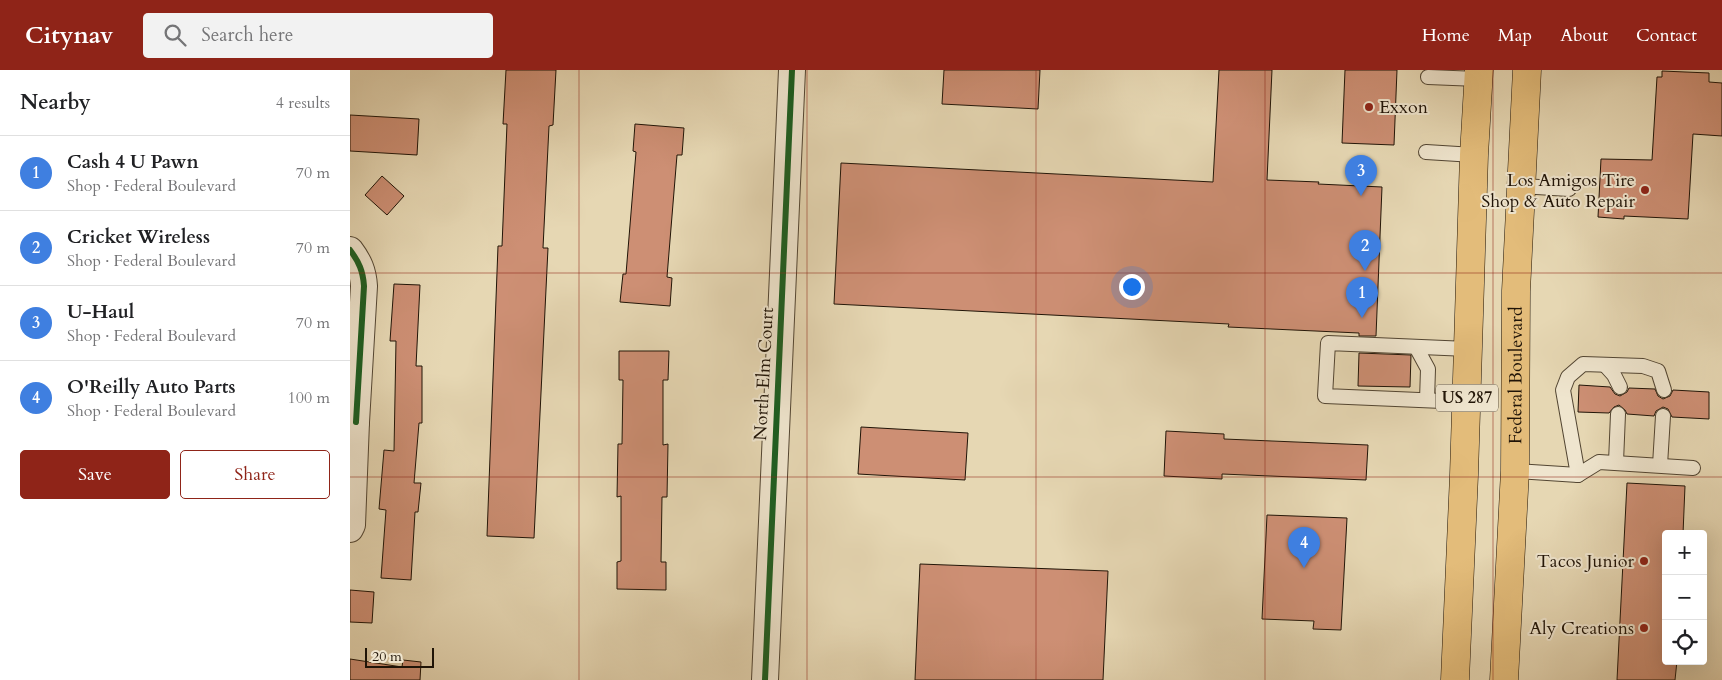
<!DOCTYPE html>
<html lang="en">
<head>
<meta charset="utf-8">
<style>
	:root { --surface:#fff; --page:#f2f2f2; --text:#202124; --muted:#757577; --line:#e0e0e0; --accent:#8f2418 }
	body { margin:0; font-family:Cardo,serif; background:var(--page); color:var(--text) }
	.controls { position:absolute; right:15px; bottom:15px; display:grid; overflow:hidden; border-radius:5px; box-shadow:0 5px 20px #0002 }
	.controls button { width:45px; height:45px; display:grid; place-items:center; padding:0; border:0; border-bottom:1px solid var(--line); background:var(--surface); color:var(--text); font:25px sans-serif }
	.scale { position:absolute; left:15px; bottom:12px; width:69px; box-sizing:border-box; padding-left:5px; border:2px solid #201407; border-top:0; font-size:14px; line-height:18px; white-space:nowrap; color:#201407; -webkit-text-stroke:4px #efe5ce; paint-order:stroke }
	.you { position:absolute; left:781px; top:216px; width:18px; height:18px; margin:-12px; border:4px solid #fff; border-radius:50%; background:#1a73e8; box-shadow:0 0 0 8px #1a73e833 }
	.badge { display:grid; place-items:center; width:32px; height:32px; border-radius:50%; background:var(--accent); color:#fff; font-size:16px; font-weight:700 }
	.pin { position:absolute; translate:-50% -41px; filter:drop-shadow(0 1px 2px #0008) }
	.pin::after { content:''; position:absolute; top:26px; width:18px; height:15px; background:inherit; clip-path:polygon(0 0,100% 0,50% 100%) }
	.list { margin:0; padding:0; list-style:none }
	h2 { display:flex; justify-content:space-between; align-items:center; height:65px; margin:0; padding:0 20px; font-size:21px }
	h2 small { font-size:16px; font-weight:400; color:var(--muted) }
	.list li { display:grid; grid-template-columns:32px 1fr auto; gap:15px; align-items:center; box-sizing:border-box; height:75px; padding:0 20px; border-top:1px solid var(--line) }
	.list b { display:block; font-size:19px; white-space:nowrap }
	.list p { margin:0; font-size:16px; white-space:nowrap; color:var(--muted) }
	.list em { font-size:16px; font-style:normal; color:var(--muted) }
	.actions { display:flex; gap:10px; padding:15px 20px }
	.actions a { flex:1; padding:11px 0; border:1px solid var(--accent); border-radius:5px; text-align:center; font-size:18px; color:var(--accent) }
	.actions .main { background:var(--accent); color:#fff }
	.icon { flex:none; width:28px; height:28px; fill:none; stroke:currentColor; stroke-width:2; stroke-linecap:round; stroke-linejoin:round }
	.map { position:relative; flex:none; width:1372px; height:610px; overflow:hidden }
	header { display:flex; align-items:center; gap:30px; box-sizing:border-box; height:70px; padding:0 25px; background:var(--accent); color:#fff }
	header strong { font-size:24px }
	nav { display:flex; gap:28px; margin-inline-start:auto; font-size:18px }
	.search { width:350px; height:45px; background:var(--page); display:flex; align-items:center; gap:12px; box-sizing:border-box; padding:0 18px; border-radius:5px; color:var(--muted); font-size:19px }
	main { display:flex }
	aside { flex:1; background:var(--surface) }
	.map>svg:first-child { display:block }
	.building { fill:#cd8f74; stroke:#201407 }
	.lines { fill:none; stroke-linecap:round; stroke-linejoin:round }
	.lane-casing { stroke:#524532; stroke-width:16 }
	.street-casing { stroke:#524532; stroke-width:28 }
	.primary-casing { stroke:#201407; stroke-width:29 }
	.lane { stroke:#efe5ce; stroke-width:14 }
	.street { stroke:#efe5ce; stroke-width:26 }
	.primary { stroke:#e3bc7a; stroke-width:28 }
	.cycleway-casing { stroke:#efe5ce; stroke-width:9 }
	.cycleway { stroke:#1b5e20; stroke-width:6 }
	.grid { fill:none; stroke:#8f2418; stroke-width:1; stroke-opacity:0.55 }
	.poi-dot { fill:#8f2418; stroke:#efe5ce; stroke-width:2 }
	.labels { text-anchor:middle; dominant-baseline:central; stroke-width:4; stroke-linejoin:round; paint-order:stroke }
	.shield { fill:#efe5ce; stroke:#5e5343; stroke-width:1 }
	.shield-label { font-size:16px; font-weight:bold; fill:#201407 }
	.poi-label { font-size:18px; fill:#201407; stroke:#efe5ce; text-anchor:end }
	.street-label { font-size:18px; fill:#201407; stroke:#efe5ce }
</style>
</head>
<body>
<header>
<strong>Citynav</strong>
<div class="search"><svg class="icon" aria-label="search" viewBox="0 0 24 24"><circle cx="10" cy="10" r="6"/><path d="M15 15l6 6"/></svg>Search here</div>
<nav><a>Home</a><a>Map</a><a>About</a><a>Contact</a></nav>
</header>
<main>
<aside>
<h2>Nearby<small>4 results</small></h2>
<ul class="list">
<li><span class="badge" style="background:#3f7fe0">1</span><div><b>Cash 4 U Pawn</b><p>Shop · Federal Boulevard</p></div><em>70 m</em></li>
<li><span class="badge" style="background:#3f7fe0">2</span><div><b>Cricket Wireless</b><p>Shop · Federal Boulevard</p></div><em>70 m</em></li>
<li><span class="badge" style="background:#3f7fe0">3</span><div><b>U-Haul</b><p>Shop · Federal Boulevard</p></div><em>70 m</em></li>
<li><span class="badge" style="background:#3f7fe0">4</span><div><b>O'Reilly Auto Parts</b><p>Shop · Federal Boulevard</p></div><em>100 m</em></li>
</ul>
<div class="actions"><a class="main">Save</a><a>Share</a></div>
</aside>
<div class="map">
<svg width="1372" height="610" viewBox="0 0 1372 610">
	<rect width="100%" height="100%" fill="#e6d7b3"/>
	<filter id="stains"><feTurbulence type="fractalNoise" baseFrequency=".004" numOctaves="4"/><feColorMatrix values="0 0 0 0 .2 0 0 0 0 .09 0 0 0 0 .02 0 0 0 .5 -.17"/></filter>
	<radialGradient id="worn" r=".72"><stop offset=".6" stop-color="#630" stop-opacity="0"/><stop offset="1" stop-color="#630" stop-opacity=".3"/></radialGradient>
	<g class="building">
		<polygon points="156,0 206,0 203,55 199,56 193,178 198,178 184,468 137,466 148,176 152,176 157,54 153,54"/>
		<polygon points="594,0 690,0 688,39 592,34"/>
		<polygon points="869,0 922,0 917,110 969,112 968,114 1032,117 1026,266 1009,266 1009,263 878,257 879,254 484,234 491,93 863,112"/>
		<polygon points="995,0 1047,0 1044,75 992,73"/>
		<polygon points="1312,1 1359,3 1359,12 1372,13 1372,66 1343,64 1338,149 1274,146 1274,149 1248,147 1251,89 1302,90 1307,7 1312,7"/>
		<polygon points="0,45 69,49 67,85 0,81"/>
		<polygon points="285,54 334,58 332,85 327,85 317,207 322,208 320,236 270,232 273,204 276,204 286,82 283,81"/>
		<polygon points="32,106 54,126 37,145 15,125"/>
		<polygon points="44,214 70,215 66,296 72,296 72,353 69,353 64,413 71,413 68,442 65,442 61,510 31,508 36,440 29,439 34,380 44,381 46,271 40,271"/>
		<polygon points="269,281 319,281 318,310 313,310 313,375 318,374 317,427 312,427 311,492 316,492 316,520 267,519 267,492 271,491 271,426 267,427 268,374 272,374 273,310 269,310"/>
		<polygon points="1009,283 1061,285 1060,317 1008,316"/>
		<polygon points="1229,315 1260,317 1265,324 1270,326 1277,322 1279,318 1305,319 1308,326 1313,329 1320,326 1323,320 1359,322 1359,349 1322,347 1318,339 1313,337 1306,341 1304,346 1277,344 1275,340 1269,335 1264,337 1259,343 1228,342"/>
		<polygon points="511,357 618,363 615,410 508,404"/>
		<polygon points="816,361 874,364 874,369 1018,375 1016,410 872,404 872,409 814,406"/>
		<polygon points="1277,413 1335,416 1333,464 1316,464 1316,591 1327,591 1325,610 1267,610"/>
		<polygon points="917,445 997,448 991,560 963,559 964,551 912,549"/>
		<polygon points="570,494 758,501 753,610 565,610"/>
		<polygon points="0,520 24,522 22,553 0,552"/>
		<polygon points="0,589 52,597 53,590 71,592 70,610 0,610"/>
	</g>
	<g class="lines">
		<g class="lane-casing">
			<g id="lane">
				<polyline points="1078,7 1128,9"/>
				<polyline points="1076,82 1124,85"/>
				<polyline points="1172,116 1219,119"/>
				<polyline points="1066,277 1078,299 1077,330"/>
				<polyline points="1255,295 1264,305 1270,317"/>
				<polyline points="1116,332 975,326 978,273 1118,279"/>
				<polyline points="1266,392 1268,344"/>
				<polyline points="1310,395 1313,346"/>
				<polyline points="1165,401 1228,405 1249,392 1343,398"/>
				<polyline points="1228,405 1213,320 1218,307 1233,294 1293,296 1308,301 1314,320"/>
			</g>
		</g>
		<g class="street-casing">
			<g id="street">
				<path d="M0,180C9,192 13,201 14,216L6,352"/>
				<polyline points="0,352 6,352 2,455 0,459"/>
				<polyline points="415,610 442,0"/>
			</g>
		</g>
		<g class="primary-casing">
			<g id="primary">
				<polyline points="1105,610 1114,405 1124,85 1129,0"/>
				<path id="s1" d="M1154,610L1165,401L1166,221L1177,0"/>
			</g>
		</g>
		<use href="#lane" class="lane"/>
		<use href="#street" class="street"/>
		<use href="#primary" class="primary"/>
		<g class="cycleway-casing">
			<g id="cycleway">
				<path d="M0,180C9,192 13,201 14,216L6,352"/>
				<polyline points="415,610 442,0"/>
			</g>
		</g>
		<use href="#cycleway" class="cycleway"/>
	</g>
	<path class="grid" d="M229,0V610M457,0V610M686,0V610M915,0V610M1143,0V610M0,203H1372M0,407H1372"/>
	<g class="poi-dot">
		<circle cx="1019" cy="37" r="5"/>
		<circle cx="1295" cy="120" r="5"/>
		<circle cx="1294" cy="491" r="5"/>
		<circle cx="1294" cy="558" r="5"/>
	</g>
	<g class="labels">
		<rect class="shield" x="1086" y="314.5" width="62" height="27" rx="4"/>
		<g class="shield-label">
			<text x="1117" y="328">US 287</text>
		</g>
		<g class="poi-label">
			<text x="1029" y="37" text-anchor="start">Exxon</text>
			<text x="1285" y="110">Los Amigos Tire<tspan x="1285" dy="21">Shop &amp; Auto Repair</tspan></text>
			<text x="1284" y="491">Tacos Junior</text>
			<text x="1284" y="558">Aly Creations</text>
		</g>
		<g class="street-label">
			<text transform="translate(414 304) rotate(-87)">North Elm Court</text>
			<text stroke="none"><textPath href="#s1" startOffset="305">Federal Boulevard</textPath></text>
		</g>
	</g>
	<rect width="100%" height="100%" filter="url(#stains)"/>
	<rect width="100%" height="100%" fill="url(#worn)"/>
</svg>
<div class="controls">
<button>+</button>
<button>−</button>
<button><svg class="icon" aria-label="locate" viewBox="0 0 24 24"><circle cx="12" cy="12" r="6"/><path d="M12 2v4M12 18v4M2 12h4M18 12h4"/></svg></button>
</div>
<div class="scale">20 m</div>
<div class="you"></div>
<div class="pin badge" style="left:1012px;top:248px;background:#3f7fe0">1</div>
<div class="pin badge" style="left:1015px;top:201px;background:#3f7fe0">2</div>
<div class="pin badge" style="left:1011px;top:126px;background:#3f7fe0">3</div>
<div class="pin badge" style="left:954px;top:498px;background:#3f7fe0">4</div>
</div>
</main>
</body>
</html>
